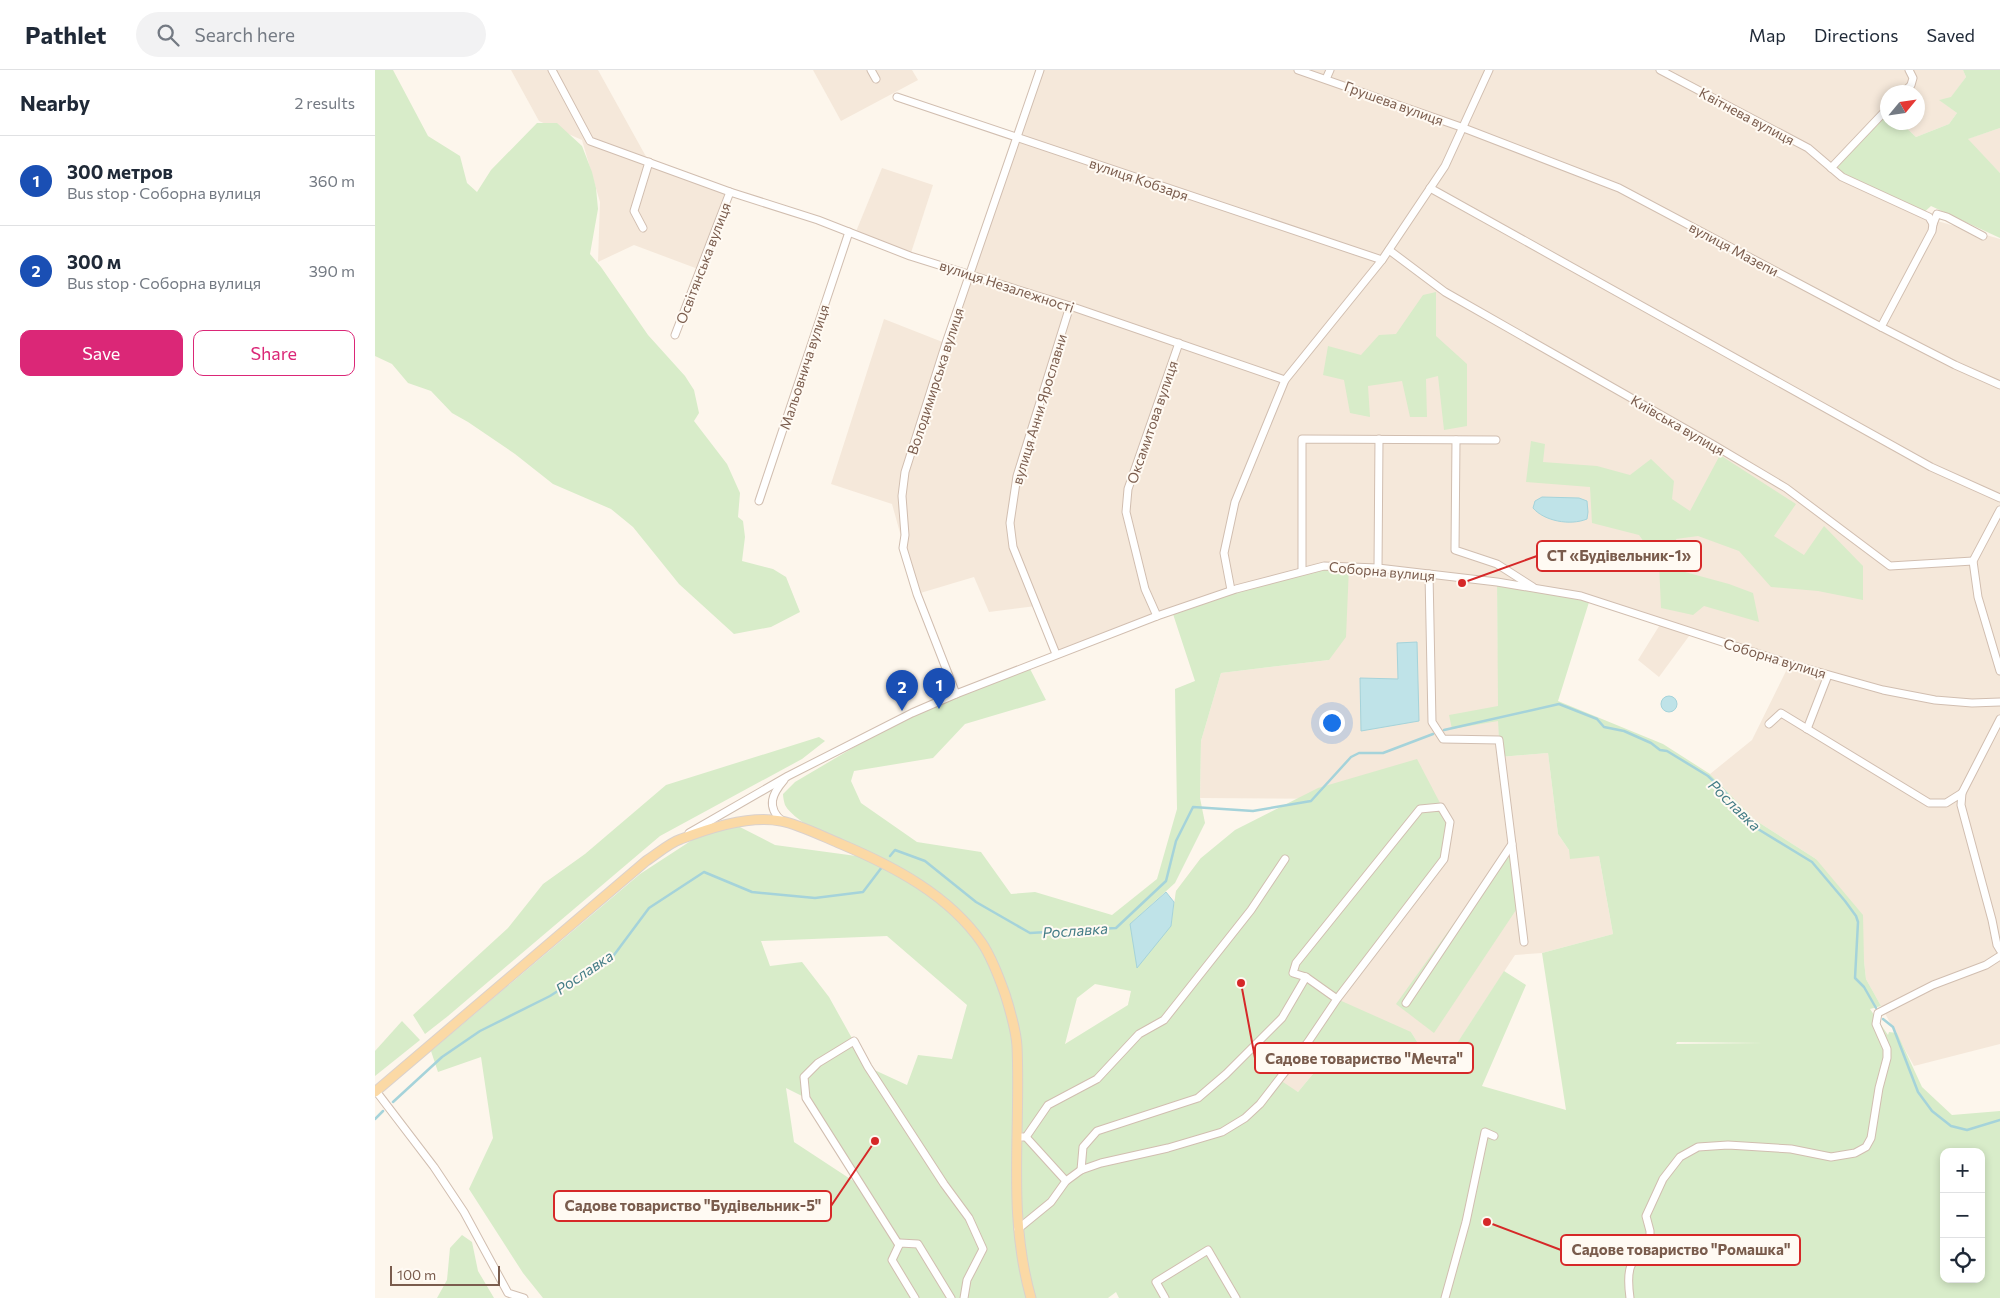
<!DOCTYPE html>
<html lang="en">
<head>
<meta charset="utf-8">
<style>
	:root { --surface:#fff; --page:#f2f2f3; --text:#1f2937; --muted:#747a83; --line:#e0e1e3; --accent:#db2777 }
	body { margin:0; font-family:Commissioner,sans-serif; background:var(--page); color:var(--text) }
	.controls { position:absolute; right:15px; bottom:15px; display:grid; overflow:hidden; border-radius:10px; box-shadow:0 2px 8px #0003 }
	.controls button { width:45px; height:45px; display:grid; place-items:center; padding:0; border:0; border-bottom:1px solid var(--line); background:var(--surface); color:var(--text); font:25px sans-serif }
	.compass { position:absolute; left:1505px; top:15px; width:45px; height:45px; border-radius:50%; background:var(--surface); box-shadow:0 2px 8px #0003; rotate:61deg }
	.scale { position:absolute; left:15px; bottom:12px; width:110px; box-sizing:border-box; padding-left:5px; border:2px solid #7a5c4d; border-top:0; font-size:14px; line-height:18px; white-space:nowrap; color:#7a5c4d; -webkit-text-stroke:4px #fffaf3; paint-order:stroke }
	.you { position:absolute; left:956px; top:652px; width:18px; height:18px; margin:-12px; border:4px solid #fff; border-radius:50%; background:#1a73e8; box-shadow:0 0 0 8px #1a73e833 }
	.badge { display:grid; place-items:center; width:32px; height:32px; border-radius:50%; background:var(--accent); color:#fff; font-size:16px; font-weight:700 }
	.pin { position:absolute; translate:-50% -41px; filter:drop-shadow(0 1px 2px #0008) }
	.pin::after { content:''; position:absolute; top:26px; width:18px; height:15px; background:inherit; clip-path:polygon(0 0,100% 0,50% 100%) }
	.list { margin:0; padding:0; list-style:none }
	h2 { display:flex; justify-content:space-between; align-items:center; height:65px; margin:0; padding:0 20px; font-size:21px }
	h2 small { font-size:16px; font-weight:400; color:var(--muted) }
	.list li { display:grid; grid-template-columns:32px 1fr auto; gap:15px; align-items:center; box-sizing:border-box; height:90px; padding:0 20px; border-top:1px solid var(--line) }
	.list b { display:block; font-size:19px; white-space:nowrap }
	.list p { margin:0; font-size:16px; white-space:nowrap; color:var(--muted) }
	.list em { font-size:16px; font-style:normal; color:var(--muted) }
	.actions { display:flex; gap:10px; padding:15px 20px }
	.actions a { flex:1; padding:11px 0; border:1px solid var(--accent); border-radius:10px; text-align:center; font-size:18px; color:var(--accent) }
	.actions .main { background:var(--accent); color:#fff }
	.icon { flex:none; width:28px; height:28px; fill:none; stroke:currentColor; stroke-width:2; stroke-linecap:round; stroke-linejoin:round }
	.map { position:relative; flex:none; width:1625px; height:1228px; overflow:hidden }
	header { display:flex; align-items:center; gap:30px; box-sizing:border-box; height:70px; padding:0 25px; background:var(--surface); border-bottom:1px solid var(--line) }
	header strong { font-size:24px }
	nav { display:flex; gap:28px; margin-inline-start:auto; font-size:18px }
	.search { width:350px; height:45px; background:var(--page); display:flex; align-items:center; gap:12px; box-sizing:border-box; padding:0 18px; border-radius:28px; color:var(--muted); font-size:19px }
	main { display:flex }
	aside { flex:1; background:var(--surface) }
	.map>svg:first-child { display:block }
	.residential { fill:#f5e8da }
	.green { fill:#d8ecc9; fill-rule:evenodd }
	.water { fill:#bfe3e8; stroke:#a5d3da }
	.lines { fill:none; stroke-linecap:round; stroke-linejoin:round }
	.stream { stroke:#a5d3da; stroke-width:2.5 }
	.minor-casing { stroke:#d1beb0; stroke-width:9 }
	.major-casing { stroke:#dad1cd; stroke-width:11 }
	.minor { stroke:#fff; stroke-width:7 }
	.major { stroke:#fbd9a5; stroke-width:9 }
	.labels { text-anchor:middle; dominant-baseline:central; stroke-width:4; stroke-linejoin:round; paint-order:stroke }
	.street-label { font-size:14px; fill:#7a5c4d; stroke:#fffaf3 }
	.water-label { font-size:15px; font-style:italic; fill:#437c86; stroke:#fffaf3 }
	.leader { fill:none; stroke:#d62828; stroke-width:2 }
	.callout-dot { fill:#d62828; stroke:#fffaf3; stroke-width:2 }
	.callout { fill:#fffaf3; stroke:#d62828; stroke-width:2 }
	.callout-label { font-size:15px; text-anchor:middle; font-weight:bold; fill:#7a5c4d }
</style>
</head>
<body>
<header>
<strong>Pathlet</strong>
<div class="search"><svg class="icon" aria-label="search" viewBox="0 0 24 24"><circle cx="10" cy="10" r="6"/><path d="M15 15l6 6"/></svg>Search here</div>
<nav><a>Map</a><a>Directions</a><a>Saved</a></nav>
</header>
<main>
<aside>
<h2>Nearby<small>2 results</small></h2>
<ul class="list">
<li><span class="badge" style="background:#1a4fb4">1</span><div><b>300 метров</b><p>Bus stop · Соборна вулиця</p></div><em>360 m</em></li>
<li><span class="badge" style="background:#1a4fb4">2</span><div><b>300 м</b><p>Bus stop · Соборна вулиця</p></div><em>390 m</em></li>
</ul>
<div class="actions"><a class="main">Save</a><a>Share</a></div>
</aside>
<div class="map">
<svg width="1625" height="1228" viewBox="0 0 1625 1228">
	<rect width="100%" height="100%" fill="#fdf6ec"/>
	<g class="residential">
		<polygon points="136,0 223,0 274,92 351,120 323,199 259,175 223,192 225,132 207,70 164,51"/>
		<polygon points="438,0 537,0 543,10 466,51"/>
		<polygon points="665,0 1588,0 1591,7 1576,28 1565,30 1582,43 1574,54 1541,67 1526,53 1542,52 1542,22 1512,22 1512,39 1456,98 1552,148 1625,169 1625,974 1539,996 1491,909 1489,891 1441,789 1380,750 1335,704 1377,670 1414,595 1317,562 1284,607 1263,590 1286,553 1206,526 1122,513 1124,670 1126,687 1173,683 1183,764 1194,780 1224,786 1238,864 1167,883 1140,885 1062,1004 1036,962 952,987 923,1022 753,935 762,898 796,856 801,821 826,788 851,806 987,729 825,728 826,671 846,603 954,590 890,510 681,584 661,536 614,542 599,507 542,524 517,434 456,414 509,249 570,273"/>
		<polygon points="1625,58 1625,103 1592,69"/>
		<polygon points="507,98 558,115 535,186 480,164"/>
	</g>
	<g class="green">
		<polygon points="0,0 18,0 53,66 85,86 92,113 102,122 116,100 162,53 182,53 207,76 217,102 221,118 223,139 215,184 226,197 273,265 310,306 319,320 324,343 319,351 352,394 365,423 363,447 368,451 370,467 367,491 398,499 411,507 425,542 396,557 359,564 304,514 258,457 236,439 178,414 140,384 93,352 77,343 56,321 33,313 17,294 0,286"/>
		<polygon points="1588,0 1625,0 1625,58 1593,69 1625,103 1625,168 1556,136 1547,144 1456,98 1512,39 1512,52 1526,53 1541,67 1574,54 1582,43 1564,30 1576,27 1591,7"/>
		<polygon points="1061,222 1061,266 1092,294 1092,356 1069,360 1063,306 1051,309 1052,347 1035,347 1027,311 993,316 995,347 975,343 969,310 948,305 953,276 986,285 1004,265 1021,264 1048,225"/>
		<polygon points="1156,371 1170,374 1168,392 1222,396 1255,405 1276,389 1299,411 1297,429 1315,441 1345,385 1421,434 1399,466 1429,485 1449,456 1488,496 1488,530 1443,521 1396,517 1364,481 1323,466 1301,469 1310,502 1354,514 1378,523 1384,552 1329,536 1318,545 1286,538 1284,493 1264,465 1217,453 1215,417 1151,412"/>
		<path d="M974,497L971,567L954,590L846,603L826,671L825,728L830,753L800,813L755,854L796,856L801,821L826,788L860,760L943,718L1042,689L1075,752L1069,789L962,929L1036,962L1062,1004L1129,901L1151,915L1107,1016L1191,1040L1167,883L1238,864L1224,786L1195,789L1194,780L1183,764L1173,683L1125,687L1123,651L1077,659L1074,645L1123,636L1122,512L1215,529L1183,631L1288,674L1335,704L1380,750L1441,789L1488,845L1489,891L1491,909L1506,936L1495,939L1513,965L1514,962L1522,963L1547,1017L1577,1045L1625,1041V1228H744L741,1222L733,1228H168L148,1203L94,1119L118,1068L106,987L63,1002L56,981L265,804L331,761L357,753L400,775L496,788C476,779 420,754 410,735C409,732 408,727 408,724L420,712L537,643L653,595L671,630L590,654L558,688L479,701L476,711L486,733L542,772L606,782L636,824L660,822L737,845L782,809L802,739L800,619L820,611L797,541L927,500ZM512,866L592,935L577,989L543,985L532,1015L493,997L454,927L427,892L395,896L386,871ZM720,914L756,921L753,935L690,974L702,928ZM933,972L952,987L923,1022L905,1010ZM1302,972L1388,973L1301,974ZM411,1018L431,1028L486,1116L419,1072ZM1569,1082H1606V1209H1569Z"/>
		<polygon points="444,667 450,671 427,689 285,766 73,946 50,964 38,945 133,858 168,814 210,784 291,715"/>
		<polygon points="1136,774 1141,840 1059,963 1021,934"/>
		<polygon points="27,951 45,970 0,1006 0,981"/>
		<polygon points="87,1165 97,1172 103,1201 119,1228 62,1228 72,1210 75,1178"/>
	</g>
	<g class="water">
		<path d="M1167,427L1204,428L1212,431L1213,442L1212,449C1195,456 1169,451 1158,438L1160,431Z"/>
		<polygon points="1042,572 1044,651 986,661 985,608 1023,609 1022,573"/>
		<circle cx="1294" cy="634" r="8"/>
		<polygon points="791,822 799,832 796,856 762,898 755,854"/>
	</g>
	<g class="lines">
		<g class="stream">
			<polyline points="1069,660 1184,634 1222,649 1229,657 1249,661 1276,673 1285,680 1292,681 1333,706 1349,721 1378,756 1437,792 1470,831 1481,846 1483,852 1480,908 1489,917 1501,938"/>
			<polyline points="515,786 520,780 550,791 601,832 655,863 741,858 791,811 801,771 818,737 878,741 936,731 976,687 984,683 1008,683 1058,664"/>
			<polyline points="1508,949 1518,957 1543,1022 1557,1041 1576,1056 1592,1060 1625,1050"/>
			<polyline points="18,1032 67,987 105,961 175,926 239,885 274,838 329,802 377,822 440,828 488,822 507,797"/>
			<polyline points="0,1049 8,1041"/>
		</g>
		<g class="minor-casing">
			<g id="minor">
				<polyline points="177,0 215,71 355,122 443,150 535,186 695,236 910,310"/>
				<polyline points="496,0 501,9"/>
				<polyline points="923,0 1086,57 1244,118 1506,257 1580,295 1625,315"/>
				<polyline points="1285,0 1433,78 1467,107 1554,147 1558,154 1557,161 1506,257"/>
				<polyline points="951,9 955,0"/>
				<polyline points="1529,22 1536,15 1538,8 1534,0"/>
				<polyline points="522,27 1007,190"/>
				<polyline points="1456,98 1512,39"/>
				<polyline points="1055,118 1556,397 1625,428"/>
				<polyline points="1558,154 1562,144 1572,147 1608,166"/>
				<polyline points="268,158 259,141 274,92"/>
				<polyline points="1014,180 1070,222 1337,374 1411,418 1515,496 1598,491"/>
				<polyline points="300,265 355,122"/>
				<polyline points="1081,370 1080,480 1122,494 1158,517"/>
				<polyline points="384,431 474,162"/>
				<polyline points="1625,440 1598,491 1603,527 1625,601"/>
				<polyline points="1003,498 1004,369"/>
				<polyline points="927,500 927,369 1121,370"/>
				<polyline points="856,520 849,483 860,432 910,310 1007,190 1070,96 1114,0"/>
				<polyline points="782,546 770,519 751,442 753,419 804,273"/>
				<polyline points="681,584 638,477 635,453 642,406 695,236"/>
				<polyline points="581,624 542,524 528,478 530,465 527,426 530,402 571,273 665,0"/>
				<polyline points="1394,654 1406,643 1554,733 1571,733 1587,723 1586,735 1617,850 1622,875 1625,880"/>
				<polyline points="1432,659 1453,605"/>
				<polyline points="1587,723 1625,649"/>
				<path d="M407,751C391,737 397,724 409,710"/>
				<polyline points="314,763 413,706 537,643 581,624 782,546 861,519 949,496 1003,498 1122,512 1206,526 1415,594 1508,620 1560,630 1597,633 1625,632"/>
				<polyline points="1137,774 1149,872"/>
				<polyline points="1031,933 1137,774 1124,670 1068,669 1057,652 1054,504"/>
				<polyline points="1,1021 59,1097 89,1142 133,1223 149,1228"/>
				<polyline points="647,1067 651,1067 691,1111"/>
				<polyline points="651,1067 673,1035 722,1009 764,964 789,950 876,840 910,789"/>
				<polyline points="706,1100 708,1077 722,1061 823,1028 851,1004 907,948 931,907"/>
				<polyline points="643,1159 676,1132 691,1111 706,1100 726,1093 793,1078 847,1062 870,1048 885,1034 933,972 962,929 1069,789 1075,752 1066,737 1045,739 921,893 918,903 931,907 962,929"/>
				<polyline points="524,1175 431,1028 429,1007 443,993 479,971 493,997 569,1114 594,1148 608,1179 592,1210 589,1228"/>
				<polyline points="540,1228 517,1190 525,1173 543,1174 576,1228"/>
				<polyline points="790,1228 781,1212 833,1180 861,1228"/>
				<polyline points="1070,1228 1091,1152 1110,1062 1119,1066"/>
				<path d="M1255,1228C1251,1198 1254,1193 1275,1172V1161L1271,1146L1288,1109L1305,1087L1323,1077L1353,1075L1416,1079L1456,1087L1480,1083L1491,1077L1496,1068L1504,1018L1512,988V979L1501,954L1503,943L1558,915L1611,895L1625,886"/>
			</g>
		</g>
		<g class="major-casing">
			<path id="major" d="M0,1022L271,791C282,784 294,773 306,769C334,758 376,745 406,751C423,754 449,767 466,774C518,796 574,825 607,873C617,888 624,907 630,924C635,940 641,959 642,976C646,1061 632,1144 656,1228"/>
		</g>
		<use href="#minor" class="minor"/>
		<use href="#major" class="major"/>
	</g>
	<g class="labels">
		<g class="street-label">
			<text transform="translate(1019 33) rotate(20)">Грушева вулиця</text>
			<text transform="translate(1372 46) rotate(28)">Квітнева вулиця</text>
			<text transform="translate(764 109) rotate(19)">вулиця Кобзаря</text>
			<text transform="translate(1359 179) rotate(28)">вулиця Мазепи</text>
			<text transform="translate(328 193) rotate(-69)">Освітянська вулиця</text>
			<text transform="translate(632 216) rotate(18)">вулиця Незалежності</text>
			<text transform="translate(429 297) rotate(-72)">Мальовнича вулиця</text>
			<text transform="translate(560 311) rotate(-72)">Володимирська вулиця</text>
			<text transform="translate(664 339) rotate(-73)">вулиця Анни Ярославни</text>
			<text transform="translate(777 352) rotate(-71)">Оксамитова вулиця</text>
			<text transform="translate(1303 355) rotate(30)">Київська вулиця</text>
			<text transform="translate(1007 501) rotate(5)">Соборна вулиця</text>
			<text transform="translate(1400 588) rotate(17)">Соборна вулиця</text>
		</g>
		<g class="water-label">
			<text transform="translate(1360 735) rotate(44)">Рославка</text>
			<text transform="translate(700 860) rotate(-4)">Рославка</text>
			<text transform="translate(209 902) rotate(-34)">Рославка</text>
		</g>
	</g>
	<path class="leader" d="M1087 513L1162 486M866 913L880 988M500 1071L456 1136M1112 1152L1186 1180"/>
	<g class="callout-dot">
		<circle cx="1087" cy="513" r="5"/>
		<circle cx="866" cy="913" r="5"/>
		<circle cx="500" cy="1071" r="5"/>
		<circle cx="1112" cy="1152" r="5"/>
	</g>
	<g class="callout">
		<rect x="1162" y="471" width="164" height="30" rx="5"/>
		<rect x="880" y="973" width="218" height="30" rx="5"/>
		<rect x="179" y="1121" width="277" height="30" rx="5"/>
		<rect x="1186" y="1165" width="239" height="30" rx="5"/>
	</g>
	<g class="callout-label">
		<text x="1244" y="491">СТ «Будівельник-1»</text>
		<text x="989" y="994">Садове товариство "Мечта"</text>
		<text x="318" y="1141">Садове товариство "Будівельник-5"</text>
		<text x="1306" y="1185">Садове товариство "Ромашка"</text>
	</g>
</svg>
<div class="controls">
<button>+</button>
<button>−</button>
<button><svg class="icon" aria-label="locate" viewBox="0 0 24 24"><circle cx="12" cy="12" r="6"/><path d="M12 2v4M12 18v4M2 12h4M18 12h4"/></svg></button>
</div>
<svg class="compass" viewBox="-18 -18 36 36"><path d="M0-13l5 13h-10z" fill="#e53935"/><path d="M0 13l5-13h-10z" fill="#747a83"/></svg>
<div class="scale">100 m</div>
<div class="you"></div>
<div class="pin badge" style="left:564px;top:639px;background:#1a4fb4">1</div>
<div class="pin badge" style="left:527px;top:641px;background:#1a4fb4">2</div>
</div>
</main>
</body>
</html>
